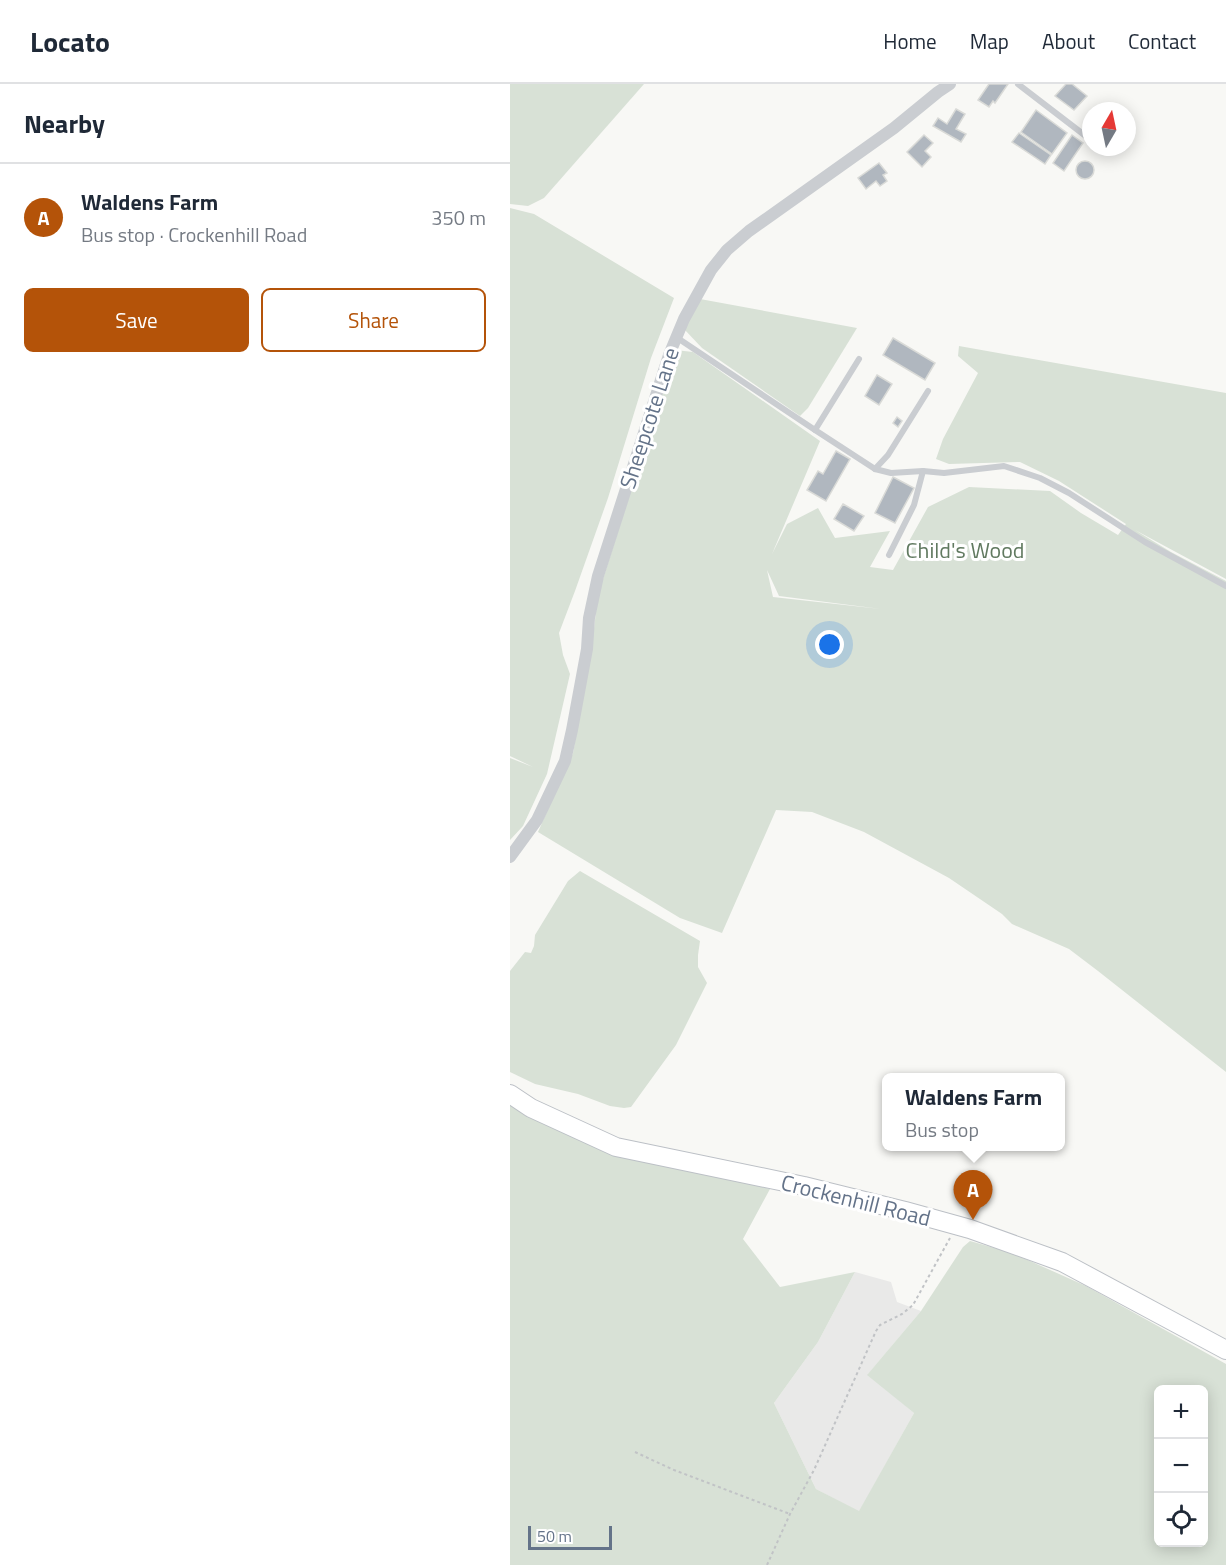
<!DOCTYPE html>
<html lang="en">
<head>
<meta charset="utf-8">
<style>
	:root { --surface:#fff; --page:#f2f2f3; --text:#1f2937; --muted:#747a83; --line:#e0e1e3; --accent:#b45309 }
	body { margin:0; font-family:"Titillium Web",sans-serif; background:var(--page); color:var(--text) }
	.controls { position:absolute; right:18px; bottom:18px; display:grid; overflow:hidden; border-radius:9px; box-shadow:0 3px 15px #0003 }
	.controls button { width:54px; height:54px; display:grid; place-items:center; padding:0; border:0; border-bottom:2px solid var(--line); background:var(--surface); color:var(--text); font:30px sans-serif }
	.compass { position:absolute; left:572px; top:18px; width:54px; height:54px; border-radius:50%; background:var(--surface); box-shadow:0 3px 15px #0003; rotate:9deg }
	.scale { position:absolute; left:18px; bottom:15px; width:84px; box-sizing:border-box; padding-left:6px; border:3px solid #647389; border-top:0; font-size:16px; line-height:21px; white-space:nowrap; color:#647389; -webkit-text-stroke:4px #fff; paint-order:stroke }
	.you { position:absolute; left:320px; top:561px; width:21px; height:21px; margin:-15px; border:4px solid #fff; border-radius:50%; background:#1a73e8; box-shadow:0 0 0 9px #1a73e833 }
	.badge { display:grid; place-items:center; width:39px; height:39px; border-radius:50%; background:var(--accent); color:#fff; font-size:20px; font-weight:700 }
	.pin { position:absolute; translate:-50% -50px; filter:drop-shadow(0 2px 3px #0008) }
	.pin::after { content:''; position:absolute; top:32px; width:21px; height:18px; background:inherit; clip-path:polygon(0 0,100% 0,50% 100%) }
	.popup { position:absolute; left:372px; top:989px; width:183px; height:78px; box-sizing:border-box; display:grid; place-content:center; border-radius:9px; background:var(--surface); filter:drop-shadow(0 2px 4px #0005); font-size:20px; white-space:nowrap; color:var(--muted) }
	.popup b { font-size:22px; color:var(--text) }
	.popup::after { content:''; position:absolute; left:50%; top:100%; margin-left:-12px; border:12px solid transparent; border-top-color:var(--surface) }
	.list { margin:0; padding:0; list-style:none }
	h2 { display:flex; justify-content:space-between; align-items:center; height:78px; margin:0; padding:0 24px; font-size:26px }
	h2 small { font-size:20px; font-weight:400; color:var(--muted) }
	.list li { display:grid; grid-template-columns:39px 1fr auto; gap:18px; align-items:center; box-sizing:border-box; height:108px; padding:0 24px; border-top:2px solid var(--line) }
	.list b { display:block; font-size:22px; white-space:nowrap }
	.list p { margin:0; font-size:20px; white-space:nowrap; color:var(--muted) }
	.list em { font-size:20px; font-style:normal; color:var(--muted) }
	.actions { display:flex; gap:12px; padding:18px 24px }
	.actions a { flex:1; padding:14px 0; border:2px solid var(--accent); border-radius:9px; text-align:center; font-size:21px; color:var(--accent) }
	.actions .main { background:var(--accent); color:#fff }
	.icon { flex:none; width:33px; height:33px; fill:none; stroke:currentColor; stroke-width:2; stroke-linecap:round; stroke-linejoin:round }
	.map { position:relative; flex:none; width:716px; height:1481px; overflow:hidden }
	header { display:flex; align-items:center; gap:36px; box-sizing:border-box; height:84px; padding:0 30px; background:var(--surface); border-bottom:2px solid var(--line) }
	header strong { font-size:28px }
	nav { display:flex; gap:33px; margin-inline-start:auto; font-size:21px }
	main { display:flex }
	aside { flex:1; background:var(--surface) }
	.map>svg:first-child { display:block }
	.built { fill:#e9e9e8 }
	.green { fill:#d8e1d6; fill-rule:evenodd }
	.building { fill:#b0b7bf; stroke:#d9dad7; stroke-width:1.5 }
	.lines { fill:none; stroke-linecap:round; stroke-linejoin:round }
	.secondary-casing { stroke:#bcc0c6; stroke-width:20 }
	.path { stroke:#c1c3c6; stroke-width:2; stroke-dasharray:3 3; stroke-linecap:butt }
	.service { stroke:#cacdd1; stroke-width:6 }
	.minor { stroke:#cacdd1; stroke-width:12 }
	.secondary { stroke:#fff; stroke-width:18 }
	.labels { text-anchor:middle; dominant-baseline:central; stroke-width:6; stroke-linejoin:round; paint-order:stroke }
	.street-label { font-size:22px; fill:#647389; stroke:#fff }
	.park-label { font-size:22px; fill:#617a60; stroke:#fff }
</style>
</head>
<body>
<header>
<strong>Locato</strong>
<nav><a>Home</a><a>Map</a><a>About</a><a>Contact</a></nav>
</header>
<main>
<aside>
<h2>Nearby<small></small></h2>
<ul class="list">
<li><span class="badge">A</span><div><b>Waldens Farm</b><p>Bus stop · Crockenhill Road</p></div><em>350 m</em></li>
</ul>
<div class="actions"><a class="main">Save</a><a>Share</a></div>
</aside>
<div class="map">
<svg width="716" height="1481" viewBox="0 0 716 1481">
	<rect width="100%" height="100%" fill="#f8f8f5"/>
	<polygon class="built" points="345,1188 381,1198 387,1218 411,1227 358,1290 404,1329 349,1428 306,1405 264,1319 308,1258"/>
	<g class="green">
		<polygon points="0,0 134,0 34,114 18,122 0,120"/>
		<polygon points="0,124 24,130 164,214 141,274 98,414 65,507 49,549 53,571 60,590 37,690 13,742 0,756 0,674 23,683 0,672"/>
		<polygon points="190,215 347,244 298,324 290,332 192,264 174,245"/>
		<path d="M449,262L716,309V495L625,446L661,468L716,497V988L588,887L559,865L502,840L492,830L439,794L354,748L302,728L266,726L212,849L170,834L28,748L63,669L81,569L88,511L165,266L183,268L310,357L262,470L277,440L308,424L325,454L380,447L360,483L383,486L418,423L459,403L540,407L571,429L608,451L616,440L549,397L510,378L439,380L426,375L433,355L468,289L448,272ZM257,486L269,512L371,525L263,513Z"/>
		<polygon points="70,787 190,857 188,871 188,883 197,899 166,961 121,1023 114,1024 100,1022 68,1010 25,1000 0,988 0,887 15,868 21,869 24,862 25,851 58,797"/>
		<path d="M0,1015L163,1082L260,1105L233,1155L270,1203L345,1188L308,1258L264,1319L306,1405L349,1427L404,1329L357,1291L411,1227L453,1163L460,1157L502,1169L576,1202L716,1280V1481H0ZM648,1306H694V1458H648Z"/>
	</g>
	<g class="building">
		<polygon points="479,0 498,0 485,19 483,17 479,23 468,16"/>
		<polygon points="556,0 562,0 577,12 564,26 545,12"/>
		<polygon points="446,25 455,30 446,45 456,50 451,58 423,42 428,34 437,40"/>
		<polygon points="526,26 557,49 542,70 511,48"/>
		<polygon points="509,49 541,71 535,80 502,58"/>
		<polygon points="414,51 423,59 415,67 421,73 412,83 397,68"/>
		<polygon points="562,51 573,59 554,87 543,79"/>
		<circle cx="575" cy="86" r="9"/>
		<polygon points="369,79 377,89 373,91 377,97 370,102 366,97 356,105 348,94"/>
		<polygon points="383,254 425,279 415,296 373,271"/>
		<polygon points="367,291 382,300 369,321 355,312"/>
		<polygon points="387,333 392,337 388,343 383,339"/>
		<polygon points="326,367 340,375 316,417 297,406 308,387 313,390"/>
		<polygon points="383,393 404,404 385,439 365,429"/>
		<polygon points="333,420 354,432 344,447 324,435"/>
	</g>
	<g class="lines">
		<g class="secondary-casing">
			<polyline id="secondary" points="0,1010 21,1024 106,1063 294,1102 395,1127 460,1145 552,1178 716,1266"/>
		</g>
		<g class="path">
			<polyline points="125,1368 164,1386 280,1430"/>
			<polyline points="257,1481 280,1430 304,1386 366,1247 370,1241 392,1230 403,1221 440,1154"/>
		</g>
		<g class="service">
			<polyline points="508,0 577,53"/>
			<polyline points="166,253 305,346 365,385 381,389 413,387 434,389 494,382 530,394 559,409 635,458 716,502"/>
			<polyline points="305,346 349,275"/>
			<polyline points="365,385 378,371 418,307"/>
			<polyline points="379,471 404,421 413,387"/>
		</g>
		<polyline class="minor" points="0,773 27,736 55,677 62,646 77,565 79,534 88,492 159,271 174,235 201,186 217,166 239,147 384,44 428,8 440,0"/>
		<use href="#secondary" class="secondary"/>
	</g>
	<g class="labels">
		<g class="street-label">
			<text transform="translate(139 334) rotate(-72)">Sheepcote Lane</text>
			<text transform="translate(346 1116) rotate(14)">Crockenhill Road</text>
		</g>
		<g class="park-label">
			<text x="455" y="466">Child's Wood</text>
		</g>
	</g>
</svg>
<div class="controls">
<button>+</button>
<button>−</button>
<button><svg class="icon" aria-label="locate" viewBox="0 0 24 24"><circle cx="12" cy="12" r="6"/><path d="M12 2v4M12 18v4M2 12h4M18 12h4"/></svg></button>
</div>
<svg class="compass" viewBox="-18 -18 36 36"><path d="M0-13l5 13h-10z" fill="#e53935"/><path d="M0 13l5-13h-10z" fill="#747a83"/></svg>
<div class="scale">50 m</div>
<div class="you"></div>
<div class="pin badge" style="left:463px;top:1136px">A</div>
<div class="popup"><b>Waldens Farm</b>Bus stop</div>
</div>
</main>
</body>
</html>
